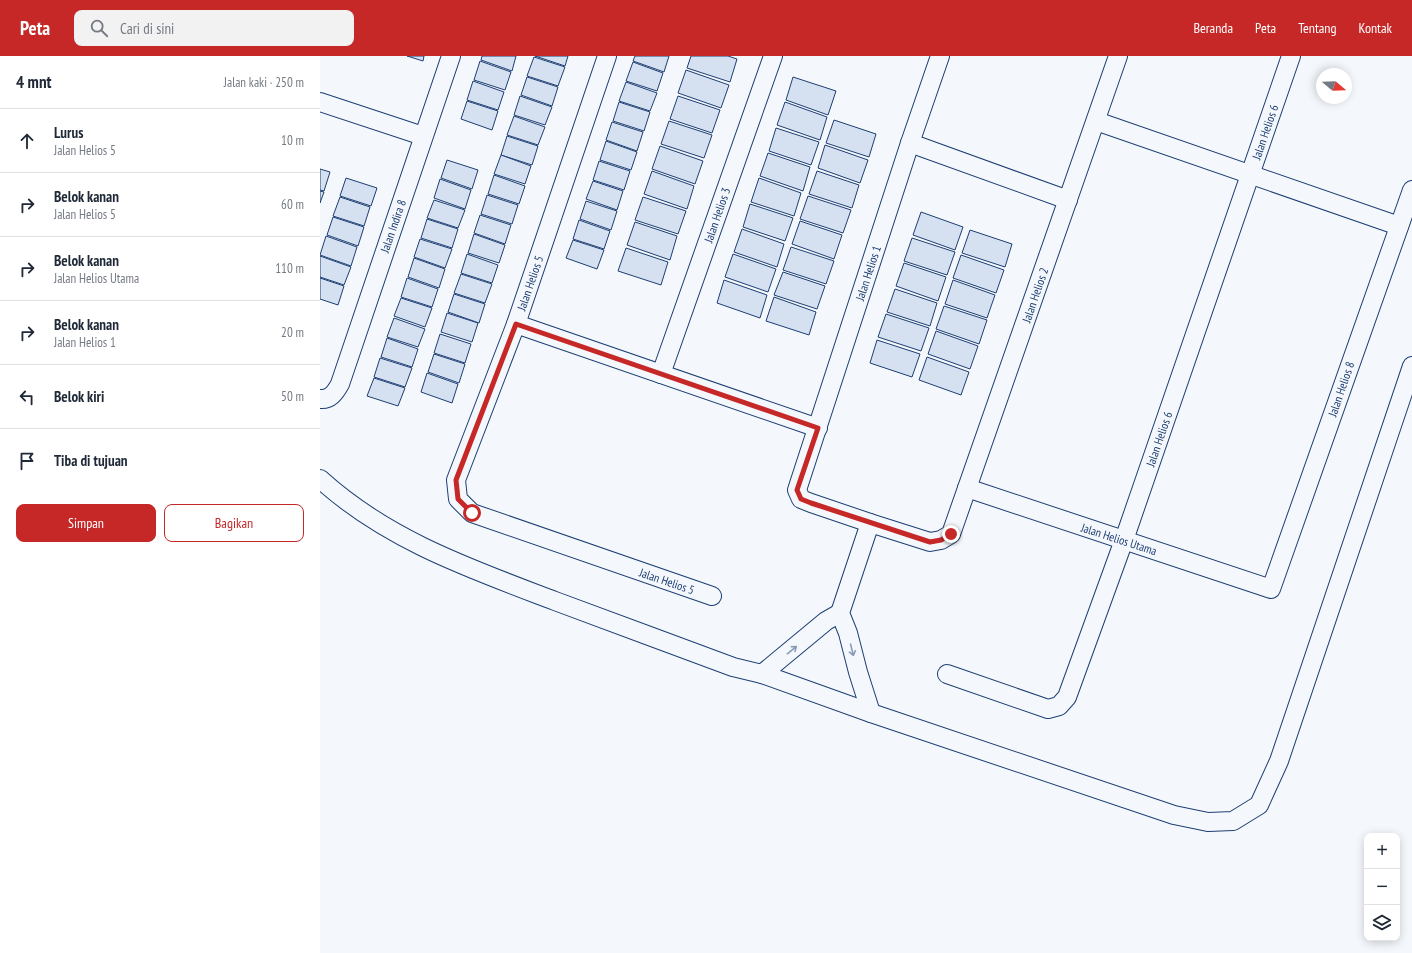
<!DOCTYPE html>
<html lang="id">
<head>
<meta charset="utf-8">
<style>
	:root { --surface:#fff; --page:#f2f2f3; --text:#1f2937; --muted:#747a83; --line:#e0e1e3; --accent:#c62828 }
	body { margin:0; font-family:"PT Sans Narrow",sans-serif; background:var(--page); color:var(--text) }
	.controls { position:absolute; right:12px; bottom:12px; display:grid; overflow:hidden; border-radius:8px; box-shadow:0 2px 10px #0003 }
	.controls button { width:36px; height:36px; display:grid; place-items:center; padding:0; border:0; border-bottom:1px solid var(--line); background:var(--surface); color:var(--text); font:20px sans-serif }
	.compass { position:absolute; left:996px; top:12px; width:36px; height:36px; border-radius:50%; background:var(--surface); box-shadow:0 2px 10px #0003; rotate:109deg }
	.stop { position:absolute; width:12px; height:12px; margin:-9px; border:3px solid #c62828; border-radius:50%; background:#fff }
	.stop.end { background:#c62828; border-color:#fff; box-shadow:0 1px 4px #0008 }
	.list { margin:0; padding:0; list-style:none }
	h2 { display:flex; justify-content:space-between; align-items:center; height:52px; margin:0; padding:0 16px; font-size:17px }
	h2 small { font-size:13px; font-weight:400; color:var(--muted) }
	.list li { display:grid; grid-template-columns:26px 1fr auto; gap:12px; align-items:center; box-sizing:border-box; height:64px; padding:0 16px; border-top:1px solid var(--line) }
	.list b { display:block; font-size:15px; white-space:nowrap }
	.list p { margin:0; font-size:13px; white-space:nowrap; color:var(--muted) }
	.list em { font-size:13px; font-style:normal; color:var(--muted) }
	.actions { display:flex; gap:8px; padding:12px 16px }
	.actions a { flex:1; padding:9px 0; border:1px solid var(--accent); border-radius:8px; text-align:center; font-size:14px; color:var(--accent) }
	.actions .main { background:var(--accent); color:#fff }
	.icon { flex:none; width:22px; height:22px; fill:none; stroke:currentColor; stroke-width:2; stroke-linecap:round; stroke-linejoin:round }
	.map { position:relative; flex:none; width:1092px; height:897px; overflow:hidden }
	header { display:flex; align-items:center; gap:24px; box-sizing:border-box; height:56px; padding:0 20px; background:var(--accent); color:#fff }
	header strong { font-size:19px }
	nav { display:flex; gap:22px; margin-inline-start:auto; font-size:14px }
	.search { width:280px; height:36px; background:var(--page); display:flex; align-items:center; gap:10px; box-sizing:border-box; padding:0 14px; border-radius:8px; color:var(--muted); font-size:15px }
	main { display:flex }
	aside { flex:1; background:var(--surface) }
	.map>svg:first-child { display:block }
	.building { fill:#d5e0f0; stroke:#1d3f73 }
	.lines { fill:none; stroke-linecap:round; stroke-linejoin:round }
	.minor-casing { stroke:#1d3f73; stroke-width:20 }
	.minor { stroke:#f4f7fb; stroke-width:18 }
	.oneway { stroke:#889bb7 }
	.route { stroke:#c62828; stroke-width:5 }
	.labels { text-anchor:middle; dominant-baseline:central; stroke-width:3; stroke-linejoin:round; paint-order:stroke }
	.street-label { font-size:12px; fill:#1d3f73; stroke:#f4f7fb }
</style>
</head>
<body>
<header>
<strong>Peta</strong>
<div class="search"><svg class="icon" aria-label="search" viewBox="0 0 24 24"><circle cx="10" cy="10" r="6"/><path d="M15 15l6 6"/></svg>Cari di sini</div>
<nav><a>Beranda</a><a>Peta</a><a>Tentang</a><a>Kontak</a></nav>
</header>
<main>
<aside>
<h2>4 mnt<small>Jalan kaki · 250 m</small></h2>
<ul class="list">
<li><svg class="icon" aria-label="ahead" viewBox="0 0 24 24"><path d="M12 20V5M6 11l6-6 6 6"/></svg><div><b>Lurus</b><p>Jalan Helios 5</p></div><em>10 m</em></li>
<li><svg class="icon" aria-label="right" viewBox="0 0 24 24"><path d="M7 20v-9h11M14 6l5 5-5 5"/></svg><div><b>Belok kanan</b><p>Jalan Helios 5</p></div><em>60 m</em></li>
<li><svg class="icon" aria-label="right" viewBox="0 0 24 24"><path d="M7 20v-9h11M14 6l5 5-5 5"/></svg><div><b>Belok kanan</b><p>Jalan Helios Utama</p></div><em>110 m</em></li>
<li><svg class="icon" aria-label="right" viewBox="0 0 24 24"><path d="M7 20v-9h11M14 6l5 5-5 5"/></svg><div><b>Belok kanan</b><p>Jalan Helios 1</p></div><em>20 m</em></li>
<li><svg class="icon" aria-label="left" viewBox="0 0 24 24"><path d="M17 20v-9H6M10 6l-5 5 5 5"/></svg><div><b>Belok kiri</b></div><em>50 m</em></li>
<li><svg class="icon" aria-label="arrive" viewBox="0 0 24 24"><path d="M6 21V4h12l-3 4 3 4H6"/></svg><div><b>Tiba di tujuan</b></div></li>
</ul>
<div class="actions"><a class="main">Simpan</a><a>Bagikan</a></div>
</aside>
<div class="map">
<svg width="1092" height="897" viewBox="0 0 1092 897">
	<rect width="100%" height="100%" fill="#f4f7fb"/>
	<g class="building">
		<polygon points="87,0 104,0 103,5"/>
		<polygon points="162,0 196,0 192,15 161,4"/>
		<polygon points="215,0 248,0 245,10"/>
		<polygon points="315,0 349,0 344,16 313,5"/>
		<polygon points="371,0 408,0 417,3 410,26 367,12"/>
		<polygon points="214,1 245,11 238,30 207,20"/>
		<polygon points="160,5 191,16 185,34 154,24"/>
		<polygon points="313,6 343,17 337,35 306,25"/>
		<polygon points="366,14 409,29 401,52 358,37"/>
		<polygon points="207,21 238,31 232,50 201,39"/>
		<polygon points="473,21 516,35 508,59 466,44"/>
		<polygon points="153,25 184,36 178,54 147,44"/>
		<polygon points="306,26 337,37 330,55 299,45"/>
		<polygon points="200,40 232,51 225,69 194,59"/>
		<polygon points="358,40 400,54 392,77 350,63"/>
		<polygon points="147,45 178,55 172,74 141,63"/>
		<polygon points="299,46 330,56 324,75 293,65"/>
		<polygon points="465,46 507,61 500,84 457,69"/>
		<polygon points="194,60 225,71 218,89 187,79"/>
		<polygon points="514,64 556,78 549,101 506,87"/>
		<polygon points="349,65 392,79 384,102 341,88"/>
		<polygon points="292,66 323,76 317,95 286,84"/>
		<polygon points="456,72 499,86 491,109 449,95"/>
		<polygon points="187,80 218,90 212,109 181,99"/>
		<polygon points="286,85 317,96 311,114 280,104"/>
		<polygon points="505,89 548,104 540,127 498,112"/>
		<polygon points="340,90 383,105 375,128 332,113"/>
		<polygon points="448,97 490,111 483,135 440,120"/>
		<polygon points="181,99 211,110 205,128 174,118"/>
		<polygon points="127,104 158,114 152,133 121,122"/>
		<polygon points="279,105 310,115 304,134 273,124"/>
		<polygon points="0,113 10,116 4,135 0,134"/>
		<polygon points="332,115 374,130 367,153 324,138"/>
		<polygon points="497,115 539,129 532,152 489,138"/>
		<polygon points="174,119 205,130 199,148 168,138"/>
		<polygon points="26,122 57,132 51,150 20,140"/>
		<polygon points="439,122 481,137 474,160 431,146"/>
		<polygon points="120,123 151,134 145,153 114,142"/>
		<polygon points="273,125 303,135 297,154 266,143"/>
		<polygon points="0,135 4,136 0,147"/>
		<polygon points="167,139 198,149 192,168 161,158"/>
		<polygon points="488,140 531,154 523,177 480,163"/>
		<polygon points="20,141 50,151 44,170 13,160"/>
		<polygon points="323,141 366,155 358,178 315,164"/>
		<polygon points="114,144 145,154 138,172 107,162"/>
		<polygon points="266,145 297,155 291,174 260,163"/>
		<polygon points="430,148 473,162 465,185 423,171"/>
		<polygon points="601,156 643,171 635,194 593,179"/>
		<polygon points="160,159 191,169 185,188 154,177"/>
		<polygon points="13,161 44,171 38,190 7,179"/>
		<polygon points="107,163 138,173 132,192 101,182"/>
		<polygon points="259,164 290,175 284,193 253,183"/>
		<polygon points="480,165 522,179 514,203 472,188"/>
		<polygon points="315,166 357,180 350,204 307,189"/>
		<polygon points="422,173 464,188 457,211 414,196"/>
		<polygon points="650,174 692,188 685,211 642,197"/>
		<polygon points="154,178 185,189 179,207 148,197"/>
		<polygon points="6,180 37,191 31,210 0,199"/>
		<polygon points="592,182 635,196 627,219 584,205"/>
		<polygon points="100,183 132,193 125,212 94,201"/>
		<polygon points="253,184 284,194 277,213 246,202"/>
		<polygon points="471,191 514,205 506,228 463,214"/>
		<polygon points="306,192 348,206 341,229 298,215"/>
		<polygon points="147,198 178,209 172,227 141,217"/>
		<polygon points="413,198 456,213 448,236 405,221"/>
		<polygon points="641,199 684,214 676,237 633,222"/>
		<polygon points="0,200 31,211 24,229 0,221"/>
		<polygon points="94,202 125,213 119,232 88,221"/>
		<polygon points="584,207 626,221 618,245 576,230"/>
		<polygon points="463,216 505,230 497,253 454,239"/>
		<polygon points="141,218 172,228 165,247 134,237"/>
		<polygon points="0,222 24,230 18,249 0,243"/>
		<polygon points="87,222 118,233 112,251 81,241"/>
		<polygon points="404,224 447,239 440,262 397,247"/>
		<polygon points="633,224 675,239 667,262 625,248"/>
		<polygon points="575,233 617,247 610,270 567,256"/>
		<polygon points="134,238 165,248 159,267 128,256"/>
		<polygon points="454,241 496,256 489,279 446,265"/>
		<polygon points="81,242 112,252 105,271 74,260"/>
		<polygon points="624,250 667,264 659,288 616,273"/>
		<polygon points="127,257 158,267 152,286 121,276"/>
		<polygon points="566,258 609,272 601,295 558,281"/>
		<polygon points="74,262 105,273 98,291 67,281"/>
		<polygon points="616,275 658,290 650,313 608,298"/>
		<polygon points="120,278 151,288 145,307 114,297"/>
		<polygon points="67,282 98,293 92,311 61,301"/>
		<polygon points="557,284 600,298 592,321 550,307"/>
		<polygon points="114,298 145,308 139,327 108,316"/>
		<polygon points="607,301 649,316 641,339 599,324"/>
		<polygon points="60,302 92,312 85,331 54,321"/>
		<polygon points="107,317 138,328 132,347 101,336"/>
		<polygon points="54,322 85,332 78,350 47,340"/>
	</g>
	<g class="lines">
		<g class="minor-casing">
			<g id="minor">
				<polyline points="287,0 196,268 136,424 138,443 152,457 392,540"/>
				<polyline points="0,46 103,80"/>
				<polyline points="776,65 1079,170"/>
				<polyline points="590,87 748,144"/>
				<polyline points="196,268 498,372"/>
				<polyline points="341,318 453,0"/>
				<path d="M0,343C10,344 15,337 20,328L131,0"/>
				<path d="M0,423C67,484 151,513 235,545C294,567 354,589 413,611L442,618L551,657L854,759L888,766L913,765L939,749L959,705L1092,310"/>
				<polyline points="647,432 951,533 1092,134"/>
				<polyline points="550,467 491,447 481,443 477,434 590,87 620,0"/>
				<polyline points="442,618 506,565 520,557"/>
				<polyline points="627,618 728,653 739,650 747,641 804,484 971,0"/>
				<polyline points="551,657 538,616 528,577 520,557 550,467 610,486 621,484 631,478 798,0"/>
			</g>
		</g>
		<use href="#minor" class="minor"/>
	</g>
	<defs><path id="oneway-shaft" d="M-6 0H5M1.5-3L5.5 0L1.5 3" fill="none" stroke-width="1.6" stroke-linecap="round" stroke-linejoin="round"/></defs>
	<g class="oneway">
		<use href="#oneway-shaft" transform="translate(472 594) rotate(-39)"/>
		<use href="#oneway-shaft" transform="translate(532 594) rotate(76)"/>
	</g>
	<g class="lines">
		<polyline class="route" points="152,457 138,443 136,424 196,268 498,372 477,434 481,443 491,447 610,486 621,484 631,478"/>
	</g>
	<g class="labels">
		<g class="street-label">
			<text transform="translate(945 76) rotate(-71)">Jalan Helios 6</text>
			<text transform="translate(397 159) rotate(-71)">Jalan Helios 3</text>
			<text transform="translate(73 170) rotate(-71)">Jalan Indira 8</text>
			<text transform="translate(548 217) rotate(-72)">Jalan Helios 1</text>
			<text transform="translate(210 227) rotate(-71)">Jalan Helios 5</text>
			<text transform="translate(715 239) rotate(-71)">Jalan Helios 2</text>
			<text transform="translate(1021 333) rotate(-71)">Jalan Helios 8</text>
			<text transform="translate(839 383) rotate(-71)">Jalan Helios 6</text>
			<text transform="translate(799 483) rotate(18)">Jalan Helios Utama</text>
			<text transform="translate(347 525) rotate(19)">Jalan Helios 5</text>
		</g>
	</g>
</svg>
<div class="controls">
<button>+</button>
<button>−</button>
<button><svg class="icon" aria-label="layers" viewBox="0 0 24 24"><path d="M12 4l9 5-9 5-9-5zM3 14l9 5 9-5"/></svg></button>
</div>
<svg class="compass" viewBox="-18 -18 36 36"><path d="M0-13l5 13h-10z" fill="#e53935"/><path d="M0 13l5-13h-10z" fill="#747a83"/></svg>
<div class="stop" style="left:152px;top:457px"></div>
<div class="stop end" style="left:631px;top:478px"></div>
</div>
</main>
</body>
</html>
